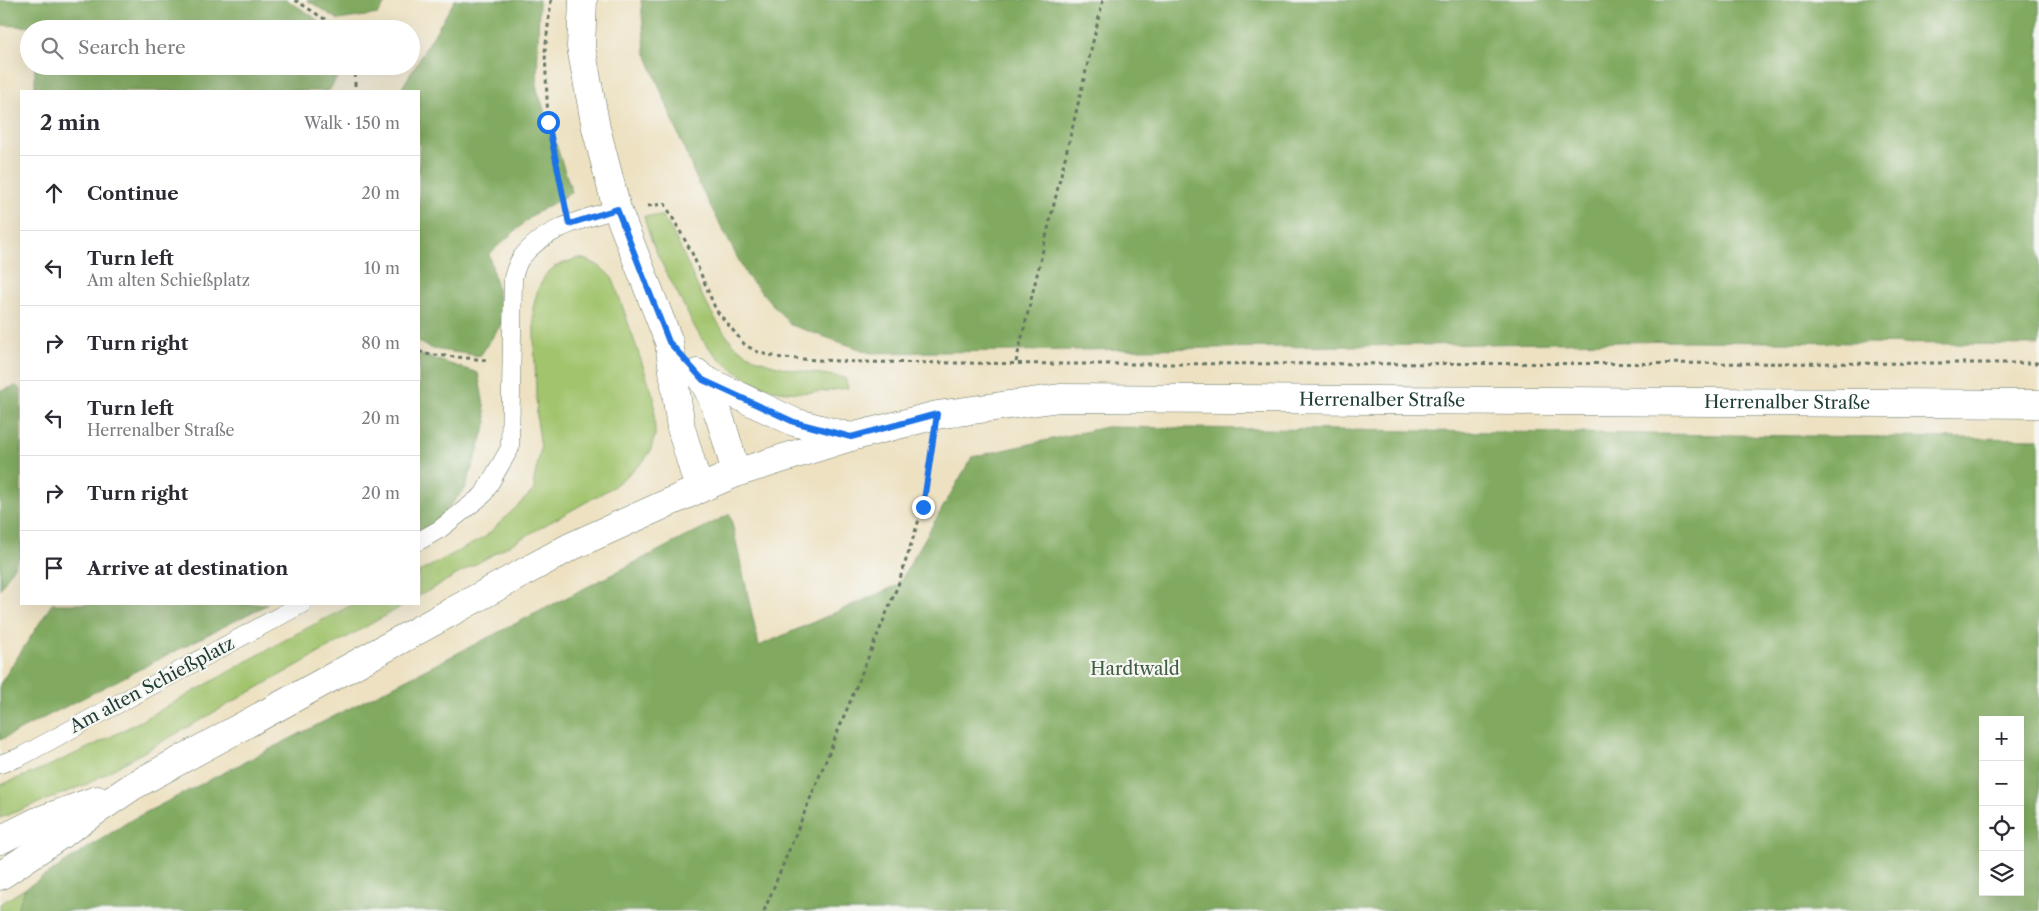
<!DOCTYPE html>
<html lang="en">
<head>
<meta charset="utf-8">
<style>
	:root { --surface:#fff; --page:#f7f7f7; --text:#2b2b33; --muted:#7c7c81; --line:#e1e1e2 }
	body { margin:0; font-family:"Libre Caslon Text",serif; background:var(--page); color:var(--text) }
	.controls { position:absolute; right:15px; bottom:15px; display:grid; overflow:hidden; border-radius:0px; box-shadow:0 5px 20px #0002 }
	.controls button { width:45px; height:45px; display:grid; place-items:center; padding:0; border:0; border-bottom:1px solid var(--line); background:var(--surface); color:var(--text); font:25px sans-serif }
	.stop { position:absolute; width:15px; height:15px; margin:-11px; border:4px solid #1a73e8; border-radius:50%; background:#fff }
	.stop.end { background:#1a73e8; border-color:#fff; box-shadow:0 1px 5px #0008 }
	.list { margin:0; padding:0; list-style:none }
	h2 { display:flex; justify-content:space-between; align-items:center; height:65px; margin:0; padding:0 20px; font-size:21px }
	h2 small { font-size:16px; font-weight:400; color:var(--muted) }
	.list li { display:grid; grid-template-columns:32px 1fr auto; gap:15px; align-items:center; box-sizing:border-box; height:75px; padding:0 20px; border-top:1px solid var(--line) }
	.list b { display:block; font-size:19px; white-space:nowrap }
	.list p { margin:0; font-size:16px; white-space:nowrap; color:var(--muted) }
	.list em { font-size:16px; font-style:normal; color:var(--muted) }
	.icon { flex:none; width:28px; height:28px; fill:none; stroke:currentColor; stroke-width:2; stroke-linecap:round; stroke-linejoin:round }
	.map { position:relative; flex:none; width:2039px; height:911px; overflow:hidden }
	.search { position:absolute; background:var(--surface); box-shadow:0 5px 20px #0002; left:20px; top:20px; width:400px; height:55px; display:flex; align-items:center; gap:12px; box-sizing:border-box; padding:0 18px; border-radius:28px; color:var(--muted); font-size:19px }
	.panel { position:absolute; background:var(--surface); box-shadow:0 5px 20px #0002; left:20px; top:90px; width:400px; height:515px; border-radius:0px }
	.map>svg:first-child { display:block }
	.green { fill:#a2c46d; stroke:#608050 }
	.forest { fill:#81aa60; stroke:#50744a; fill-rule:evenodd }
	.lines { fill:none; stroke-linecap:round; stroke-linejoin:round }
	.lane-casing { stroke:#677665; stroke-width:19 }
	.secondary-casing { stroke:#677665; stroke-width:29 }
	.path { stroke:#677665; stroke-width:3; stroke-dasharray:4 4; stroke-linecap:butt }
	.lane { stroke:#fff; stroke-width:18 }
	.secondary { stroke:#fff; stroke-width:28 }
	.route { stroke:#1a73e8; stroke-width:6 }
	.labels { text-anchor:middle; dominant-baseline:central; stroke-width:4.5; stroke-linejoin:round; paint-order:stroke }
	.street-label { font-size:18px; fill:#1f3d34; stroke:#f6f6f2 }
	.park-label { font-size:18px; fill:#405f42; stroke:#f6f6f2 }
</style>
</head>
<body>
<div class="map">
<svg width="2039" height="911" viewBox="0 0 2039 911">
	<rect width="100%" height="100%" fill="#f6f6f2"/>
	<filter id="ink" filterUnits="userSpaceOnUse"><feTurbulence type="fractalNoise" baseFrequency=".02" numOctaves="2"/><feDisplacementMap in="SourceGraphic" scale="10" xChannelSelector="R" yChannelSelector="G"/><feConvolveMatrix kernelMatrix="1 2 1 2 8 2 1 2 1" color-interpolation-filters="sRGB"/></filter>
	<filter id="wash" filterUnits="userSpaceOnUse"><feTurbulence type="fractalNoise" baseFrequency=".0096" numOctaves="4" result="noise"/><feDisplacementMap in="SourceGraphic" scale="20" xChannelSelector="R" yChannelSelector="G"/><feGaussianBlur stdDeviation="1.12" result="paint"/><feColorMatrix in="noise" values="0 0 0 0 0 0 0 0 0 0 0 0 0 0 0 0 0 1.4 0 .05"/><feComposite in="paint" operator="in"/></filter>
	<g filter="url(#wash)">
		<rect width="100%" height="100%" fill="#ede1c1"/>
		<g class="green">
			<path d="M644,216H662C677,236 685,259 695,281C702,297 723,335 736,346C763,370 810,371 845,378L848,388C828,391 808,394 787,392C755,389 721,365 702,339C693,326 686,310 679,296C665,270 650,244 644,216Z"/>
			<path d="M578,258C594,261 602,267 613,279L654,398L655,436L650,452L642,463L613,487L419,596V572L485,537L534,490V480L541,448L537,420L533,308L538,289L546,274L556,266Z"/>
			<path d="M354,604H406L87,784L0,818V785C125,741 235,662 354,604Z"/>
			<polygon points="26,888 16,911 0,911 0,904"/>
		</g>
		<g class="forest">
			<polygon points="0,0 287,0 311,15 327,29 34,29 34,27 0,25"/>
			<polygon points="307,0 387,0 378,14 339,20"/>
			<polygon points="455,0 539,0 537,89 572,192 533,215 489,254 504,320 480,356 433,349 419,342 419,91 400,91"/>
			<polygon points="641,0 2039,0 2039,345 1689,341 871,353 791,325 747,276 696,178 645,51"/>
			<polygon points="35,66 339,66 338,76 329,91 35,91"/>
			<polygon points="419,354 478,373 487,422 465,489 432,526 419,531"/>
			<polygon points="16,386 21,390 21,555 0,589 0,391"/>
			<path d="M1106,427L2039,439V911H16L26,888L131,820L730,514L759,646L898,585L972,457ZM1983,720H2020V892H1983Z"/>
			<polygon points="52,604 268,604 0,740 0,684"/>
		</g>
	</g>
	<g filter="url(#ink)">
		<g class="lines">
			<g class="lane-casing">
				<g id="lane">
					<path d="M419,541L440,529L483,495L510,448L513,278C515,271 517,262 522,257C544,228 584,219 617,209"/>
					<polyline points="0,764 20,757 302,604"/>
				</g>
			</g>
			<g class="secondary-casing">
				<g id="secondary">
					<polyline points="583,0 581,47 596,128 617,209 669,342 681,428 699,489"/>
					<path d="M697,373C716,394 728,445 736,473"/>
					<polyline points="703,379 794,422 851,437"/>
					<polyline points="0,840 38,821 97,800"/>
					<path id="s1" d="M0,876L133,786L570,547L699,489L736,473L851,437L937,415L1060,398L2039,404"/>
				</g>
			</g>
			<g class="path">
				<polyline points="295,0 340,29"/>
				<polyline points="551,0 545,52 548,122 564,200"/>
				<polyline points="355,66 355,91"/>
				<polyline points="648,206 665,204 692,253 716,310 745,345 760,353 782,358 857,362 1061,364 2039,363"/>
				<polyline points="419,351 425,354 487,360"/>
				<polyline points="1016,362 1103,0"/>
				<polyline points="764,911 898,585 923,507 933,445"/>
			</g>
			<use href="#lane" class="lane"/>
			<use href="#secondary" class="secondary"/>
		</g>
	</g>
	<g class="lines" filter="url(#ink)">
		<polyline class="route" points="548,122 569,224 617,209 669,342 703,380 794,422 851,437 937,414 923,507"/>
	</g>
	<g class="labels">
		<g class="street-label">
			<text stroke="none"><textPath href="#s1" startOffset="1496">Herrenalber Straße</textPath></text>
			<text stroke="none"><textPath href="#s1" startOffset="1901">Herrenalber Straße</textPath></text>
			<text transform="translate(152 685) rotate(-28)">Am alten Schießplatz</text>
		</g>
		<g class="park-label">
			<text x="1135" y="669">Hardtwald</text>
		</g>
	</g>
</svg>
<div class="controls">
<button>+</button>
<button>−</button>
<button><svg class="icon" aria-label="locate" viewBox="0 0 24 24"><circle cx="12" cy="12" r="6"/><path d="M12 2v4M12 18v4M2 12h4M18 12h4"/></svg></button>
<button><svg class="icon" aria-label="layers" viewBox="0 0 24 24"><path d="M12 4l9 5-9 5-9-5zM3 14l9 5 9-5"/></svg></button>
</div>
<div class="stop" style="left:548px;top:122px"></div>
<div class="stop end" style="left:923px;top:507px"></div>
<div class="search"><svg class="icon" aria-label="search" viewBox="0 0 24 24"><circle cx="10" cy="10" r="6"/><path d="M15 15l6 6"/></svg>Search here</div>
<section class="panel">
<h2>2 min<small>Walk · 150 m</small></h2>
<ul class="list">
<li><svg class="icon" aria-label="ahead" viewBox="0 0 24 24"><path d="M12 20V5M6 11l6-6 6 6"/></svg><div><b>Continue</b></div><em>20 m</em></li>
<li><svg class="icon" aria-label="left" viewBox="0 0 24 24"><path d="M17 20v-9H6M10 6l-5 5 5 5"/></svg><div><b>Turn left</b><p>Am alten Schießplatz</p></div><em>10 m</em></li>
<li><svg class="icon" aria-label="right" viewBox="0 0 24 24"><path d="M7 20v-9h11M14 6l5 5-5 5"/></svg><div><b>Turn right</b></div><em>80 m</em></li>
<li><svg class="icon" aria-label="left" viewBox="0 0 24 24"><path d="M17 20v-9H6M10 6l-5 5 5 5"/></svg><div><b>Turn left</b><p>Herrenalber Straße</p></div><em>20 m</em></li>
<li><svg class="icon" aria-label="right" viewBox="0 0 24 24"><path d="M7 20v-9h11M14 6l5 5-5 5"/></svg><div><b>Turn right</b></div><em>20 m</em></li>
<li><svg class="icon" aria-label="arrive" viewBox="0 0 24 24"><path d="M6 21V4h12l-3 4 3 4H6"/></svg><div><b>Arrive at destination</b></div></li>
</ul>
</section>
</div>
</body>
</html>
